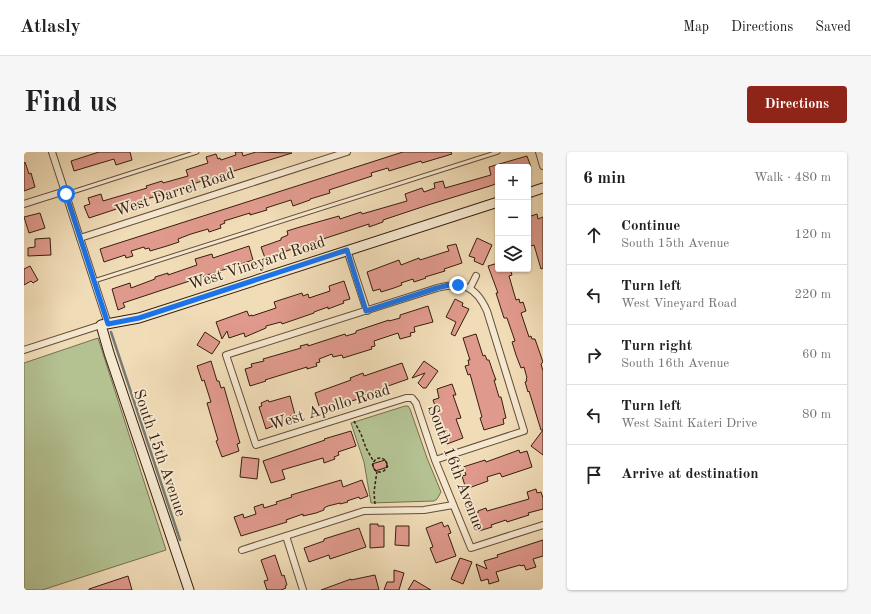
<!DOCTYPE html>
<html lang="en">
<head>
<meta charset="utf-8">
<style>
	:root { --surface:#fff; --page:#f6f6f6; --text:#202124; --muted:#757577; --line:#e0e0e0; --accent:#8f2418 }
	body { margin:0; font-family:"Old Standard TT",serif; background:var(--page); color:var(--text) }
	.controls { position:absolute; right:12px; top:12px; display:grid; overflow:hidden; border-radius:4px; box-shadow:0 1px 3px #0004 }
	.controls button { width:36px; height:36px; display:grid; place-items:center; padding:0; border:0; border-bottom:1px solid var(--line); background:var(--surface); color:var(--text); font:20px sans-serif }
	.stop { position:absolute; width:12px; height:12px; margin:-9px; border:3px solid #1a73e8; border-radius:50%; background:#fff }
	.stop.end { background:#1a73e8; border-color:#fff; box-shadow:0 1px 4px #0008 }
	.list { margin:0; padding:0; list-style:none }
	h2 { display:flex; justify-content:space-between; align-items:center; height:52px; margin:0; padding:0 16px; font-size:17px }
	h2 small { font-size:13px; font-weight:400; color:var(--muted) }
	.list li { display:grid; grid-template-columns:26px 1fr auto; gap:12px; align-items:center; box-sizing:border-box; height:60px; padding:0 16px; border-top:1px solid var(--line) }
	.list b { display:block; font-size:15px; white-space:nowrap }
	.list p { margin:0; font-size:13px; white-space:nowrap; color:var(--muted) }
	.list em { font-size:13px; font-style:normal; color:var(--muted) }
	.icon { flex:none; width:22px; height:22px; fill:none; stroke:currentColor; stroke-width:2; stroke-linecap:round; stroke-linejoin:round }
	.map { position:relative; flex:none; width:519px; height:438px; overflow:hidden; border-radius:4px }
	header { display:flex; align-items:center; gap:24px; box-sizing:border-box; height:56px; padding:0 20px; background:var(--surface); border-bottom:1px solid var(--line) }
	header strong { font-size:19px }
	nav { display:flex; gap:22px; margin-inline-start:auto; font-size:14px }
	.intro { display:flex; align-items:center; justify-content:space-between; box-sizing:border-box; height:96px; padding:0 24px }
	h1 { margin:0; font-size:28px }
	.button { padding:10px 18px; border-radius:4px; background:var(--accent); color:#fff; font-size:14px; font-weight:700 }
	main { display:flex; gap:24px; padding:0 24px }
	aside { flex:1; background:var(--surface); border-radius:4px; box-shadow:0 1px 3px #0004 }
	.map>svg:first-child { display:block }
	.green { fill:#b4c292; stroke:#767050 }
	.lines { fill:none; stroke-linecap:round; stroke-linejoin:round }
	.stream { stroke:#757b74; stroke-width:2.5 }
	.building { fill:#e09a8d; stroke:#371e0e }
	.lane-casing { stroke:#654e38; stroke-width:5 }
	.street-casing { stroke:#654e38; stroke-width:8 }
	.secondary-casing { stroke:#371e0e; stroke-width:11 }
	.path { stroke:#371e0e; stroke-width:1.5; stroke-dasharray:3 2; stroke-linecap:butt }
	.lane { stroke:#f5e8d0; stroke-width:3 }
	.street { stroke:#f5e8d0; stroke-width:6 }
	.secondary { stroke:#f5e8d0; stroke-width:9 }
	.route { stroke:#1a73e8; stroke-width:5 }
	.labels { text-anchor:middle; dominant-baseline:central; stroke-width:3.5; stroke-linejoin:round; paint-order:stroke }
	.street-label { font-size:16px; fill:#371e0e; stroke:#f5e8d0 }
</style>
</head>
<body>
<header>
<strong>Atlasly</strong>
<nav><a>Map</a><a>Directions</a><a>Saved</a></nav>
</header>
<div class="intro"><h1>Find us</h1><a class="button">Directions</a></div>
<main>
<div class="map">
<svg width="519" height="438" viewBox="0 0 519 438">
	<rect width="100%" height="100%" fill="#f0dcb7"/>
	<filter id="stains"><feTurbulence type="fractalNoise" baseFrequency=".005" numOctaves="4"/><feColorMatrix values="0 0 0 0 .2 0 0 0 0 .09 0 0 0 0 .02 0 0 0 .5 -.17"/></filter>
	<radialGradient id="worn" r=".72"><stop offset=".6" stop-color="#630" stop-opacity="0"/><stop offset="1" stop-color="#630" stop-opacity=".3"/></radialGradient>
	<g class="green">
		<polygon points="74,186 142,398 18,438 0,438 0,211"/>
		<polygon points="381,254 384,254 386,257 403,306 417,340 413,347 410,349 347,351 340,310 327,271"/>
	</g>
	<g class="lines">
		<polyline class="stream" points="87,180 156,388"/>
	</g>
	<g class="building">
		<polygon points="75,0 106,0 108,8 92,13 90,7 50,19 47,9"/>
		<polygon points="211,0 218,0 219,4 232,0 268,1 184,27 163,34 164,36 126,46 65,66 60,54 66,52 64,46 77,42 79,49 123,36 122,34 138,29 139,31 164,24 162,18 184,11 182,5 192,2 194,7 196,6 197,8 212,3"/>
		<polygon points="379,0 427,0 428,2 398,11 397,9 365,19 364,16 347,21 348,24 305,38 306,41 286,47 286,48 269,54 267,48 242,56 243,58 226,63 226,61 200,69 201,71 196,73 197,76 185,80 184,77 167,82 154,87 155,90 143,94 126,99 125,96 121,97 120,95 107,99 109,104 102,106 101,103 80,110 76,97"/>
		<polygon points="503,4 507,15 474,15 474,31 466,34 404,53 359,68 359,70 345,75 345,72 241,106 237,95 257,88 257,86 264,83 263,79 276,75 315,64 316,67 337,60 338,62 383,49 381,42 398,36 400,40 411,36 410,31 419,29 421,36 467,23 465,15"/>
		<polygon points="1,10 5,22 7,21 11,35 0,39 0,11"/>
		<polygon points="16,61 21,76 5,81 0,65"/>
		<polygon points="513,62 514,67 519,65 519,116 517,117 510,93 504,95 504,65"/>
		<polygon points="26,86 27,103 4,104 4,96 11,95 11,87"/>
		<polygon points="453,86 468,93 459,113 450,109 451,106 445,104"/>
		<polygon points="432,92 438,111 420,117 421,119 401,125 402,126 390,130 389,127 377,131 378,133 370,136 357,140 356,137 349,139 343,120 375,108 377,113 395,106 396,108 421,100 425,99 423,94"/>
		<polygon points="225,94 229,108 99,151 101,155 94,158 88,137 106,131 107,136 131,127 131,125 144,121 144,123 173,113 171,107 188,102 189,106"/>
		<polygon points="474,111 474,117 486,117 488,123 485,124 492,148 495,147 496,151 499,150 502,159 497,161 505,185 507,184 508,187 511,187 519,210 517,212 519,219 519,278 517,278 505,239 504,240 501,230 503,229 502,227 503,226 500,215 497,216 492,203 488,190 491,189 483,166 480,166 472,141 474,141 464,114"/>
		<polygon points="6,114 14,128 9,131 7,129 0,133 0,117"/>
		<polygon points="320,129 326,147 319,149 320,151 304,157 304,155 290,160 290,161 258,172 257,170 242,174 242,176 221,185 220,181 205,186 203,179 198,187 192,170 223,159 225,164 228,163 228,164 252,156 250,150 278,141 279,144 284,142 285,146 306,139 305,134"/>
		<polygon points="431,147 439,151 438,154 445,157 431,184 427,182 432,170 422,165"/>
		<polygon points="404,154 409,170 390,175 391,180 386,181 387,184 376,187 374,181 350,189 351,194 347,195 348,197 319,206 318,203 309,205 308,202 295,207 296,210 292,211 293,214 283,217 283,215 241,228 242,229 226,234 221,217 228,215 227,212 240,209 239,207 277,196 276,194 284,192 284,194 321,182 322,184 332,181 332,179 365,168 365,169 376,166 376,163"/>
		<polygon points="181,180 196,190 188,202 173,193"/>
		<polygon points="452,182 459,204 461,203 463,208 465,208 469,220 472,228 470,228 475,245 477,245 482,266 479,267 480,272 460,278 456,266 458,265 446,222 444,223 441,214 445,213 444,208 446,208 439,186"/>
		<polygon points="187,209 193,229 195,229 197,236 200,235 216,291 213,292 215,299 198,305 192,289 194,288 183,251 187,250 180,228 178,229 173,214"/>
		<polygon points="400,209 414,219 402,236 399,236 394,231 401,221 388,226"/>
		<polygon points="378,211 384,227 364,234 365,237 352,241 352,239 340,243 341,245 304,256 303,254 296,257 291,241 327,228 326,226 339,221 340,224"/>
		<polygon points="428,232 432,243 429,243 437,266 432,267 439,286 423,292 416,272 415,273 413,267 414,266 413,259 409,248 415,246 413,237"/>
		<polygon points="266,244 271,263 266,264 267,267 249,272 249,274 242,277 235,255 238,254 237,251 244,248 245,250"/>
		<polygon points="519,278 519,303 507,294"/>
		<polygon points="327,279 332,294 314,300 315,303 310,305 311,307 300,311 299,306 258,318 261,327 247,331 239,309 301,288 300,287"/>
		<polygon points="495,298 496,301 503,299 508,315 478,325 476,321 463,325 464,329 442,337 438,324 442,323 439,315 461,308 462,310"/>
		<polygon points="218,305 235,307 233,327 216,325"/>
		<polygon points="361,308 364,315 351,319 348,312"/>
		<polygon points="317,328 319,335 338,328 344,344 336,347 335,345 323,349 324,350 316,352 316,351 304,354 300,356 300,358 292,361 279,364 279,362 262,368 263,370 217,384 210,365 219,362 220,366 232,362 230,355 239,352 240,356 253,352 252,350 268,345 267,343"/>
		<polygon points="512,337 513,341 517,340 519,346 519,357 504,361 505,363 483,370 482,368 467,373 468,375 455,379 450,362 454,361 454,359 462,356 463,359 505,347 503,340"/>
		<polygon points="418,370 420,375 424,373 427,381 424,382 432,404 412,411 406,396 409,395 402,376"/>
		<polygon points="346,372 354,372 354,374 360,374 360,395 346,396"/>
		<polygon points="372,374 385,374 385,394 371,393"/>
		<polygon points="335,376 342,395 306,407 305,403 285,410 280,396 300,389 300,387"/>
		<polygon points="519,388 519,404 509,407 512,415 502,418 500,413 497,414 496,413 472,420 475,429 465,432 464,427 457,429 452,412 463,417 460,409 474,405 473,403"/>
		<polygon points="251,403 258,424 260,423 263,433 261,434 262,436 257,438 243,438 240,429 244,428 237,408"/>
		<polygon points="436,406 448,410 439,432 427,427"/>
		<polygon points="370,418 380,421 375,438 360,438 363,430 370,430"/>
		<polygon points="351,423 355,438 297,438 327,427 327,428"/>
		<polygon points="104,424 108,438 65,438 65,437"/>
		<polygon points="390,428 407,438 384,438"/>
	</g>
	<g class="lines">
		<g class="lane-casing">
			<g id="lane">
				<polyline points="42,42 173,0"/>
				<polyline points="70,129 474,0"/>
			</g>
		</g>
		<g class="street-casing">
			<g id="street">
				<polyline points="28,0 84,172"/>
				<polyline points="515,0 519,14"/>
				<polyline points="0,52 41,39"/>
				<polyline points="56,86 323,0"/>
				<polyline points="323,98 343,159"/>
				<polyline points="446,136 452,124"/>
				<polyline points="0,198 77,173"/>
				<path d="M411,308L500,279L463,159C452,134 438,129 413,136L202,203L232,293L382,246H388L392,251L411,308L447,396L519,373"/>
				<polyline points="262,384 279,438"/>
				<polyline points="218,398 340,359 400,358 429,353"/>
			</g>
		</g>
		<g class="secondary-casing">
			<g id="secondary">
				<polyline points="504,41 519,36"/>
				<polyline points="165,438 85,201 77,173 115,166 474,50"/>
			</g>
		</g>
		<g class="path">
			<polyline points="330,269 337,282 342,296 350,310"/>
			<circle cx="356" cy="313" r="7"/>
			<polyline points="351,352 350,340 353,319"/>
		</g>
		<use href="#lane" class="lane"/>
		<use href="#street" class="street"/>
		<use href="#secondary" class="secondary"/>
	</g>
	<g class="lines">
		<polyline class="route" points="42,42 84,172 115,166 323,98 342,159 413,136 425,133 434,133"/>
	</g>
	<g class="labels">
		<g class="street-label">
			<text transform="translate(151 41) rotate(-18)">West Darrel Road</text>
			<text transform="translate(233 112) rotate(-18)">West Vineyard Road</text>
			<text transform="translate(306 256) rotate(-17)">West Apollo Road</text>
			<text transform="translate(135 301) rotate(71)">South 15th Avenue</text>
			<text transform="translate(431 316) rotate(69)">South 16th Avenue</text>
		</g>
	</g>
	<rect width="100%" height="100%" filter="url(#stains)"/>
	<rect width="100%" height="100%" fill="url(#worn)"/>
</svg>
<div class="controls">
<button>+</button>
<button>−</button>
<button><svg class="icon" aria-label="layers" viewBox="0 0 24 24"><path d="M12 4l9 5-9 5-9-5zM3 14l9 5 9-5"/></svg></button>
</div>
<div class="stop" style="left:42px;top:42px"></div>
<div class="stop end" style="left:434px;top:133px"></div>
</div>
<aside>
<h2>6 min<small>Walk · 480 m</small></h2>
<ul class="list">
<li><svg class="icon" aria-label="ahead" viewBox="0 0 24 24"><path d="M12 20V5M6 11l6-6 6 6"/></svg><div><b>Continue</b><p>South 15th Avenue</p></div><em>120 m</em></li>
<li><svg class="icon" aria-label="left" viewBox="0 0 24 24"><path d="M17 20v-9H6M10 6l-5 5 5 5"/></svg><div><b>Turn left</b><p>West Vineyard Road</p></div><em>220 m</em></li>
<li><svg class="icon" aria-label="right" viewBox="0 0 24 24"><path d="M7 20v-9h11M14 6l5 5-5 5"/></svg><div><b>Turn right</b><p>South 16th Avenue</p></div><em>60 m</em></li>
<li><svg class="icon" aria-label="left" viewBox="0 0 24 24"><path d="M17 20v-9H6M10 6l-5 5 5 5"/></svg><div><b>Turn left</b><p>West Saint Kateri Drive</p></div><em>80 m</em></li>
<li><svg class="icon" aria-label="arrive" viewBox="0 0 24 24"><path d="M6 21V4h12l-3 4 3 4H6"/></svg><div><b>Arrive at destination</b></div></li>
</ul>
</aside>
</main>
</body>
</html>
